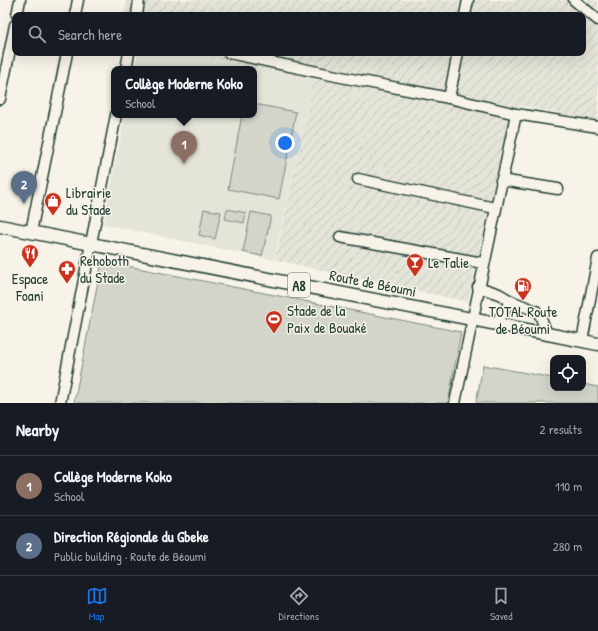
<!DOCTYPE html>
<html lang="en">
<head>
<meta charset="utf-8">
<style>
	:root { --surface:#171b24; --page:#242831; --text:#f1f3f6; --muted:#9ea1a6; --line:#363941; --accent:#1a73e8 }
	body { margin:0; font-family:"Patrick Hand",sans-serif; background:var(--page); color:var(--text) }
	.controls { position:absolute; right:12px; bottom:12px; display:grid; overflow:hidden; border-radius:8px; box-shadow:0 4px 16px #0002 }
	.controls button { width:36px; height:36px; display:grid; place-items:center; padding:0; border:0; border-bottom:1px solid var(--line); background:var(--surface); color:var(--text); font:20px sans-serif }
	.you { position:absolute; left:285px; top:143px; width:14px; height:14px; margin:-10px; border:3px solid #fff; border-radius:50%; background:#1a73e8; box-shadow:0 0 0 6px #1a73e833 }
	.badge { display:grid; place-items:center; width:26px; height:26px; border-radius:50%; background:var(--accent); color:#fff; font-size:13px; font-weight:700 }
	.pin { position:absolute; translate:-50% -33px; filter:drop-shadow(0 1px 2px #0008) }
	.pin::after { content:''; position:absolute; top:21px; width:14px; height:12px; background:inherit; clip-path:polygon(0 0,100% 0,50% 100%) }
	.popup { position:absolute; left:111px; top:66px; width:146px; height:52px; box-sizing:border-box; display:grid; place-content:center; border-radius:8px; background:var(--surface); filter:drop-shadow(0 1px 3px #0005); font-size:13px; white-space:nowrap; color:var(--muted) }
	.popup b { font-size:15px; color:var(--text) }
	.popup::after { content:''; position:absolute; left:50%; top:100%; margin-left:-8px; border:8px solid transparent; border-top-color:var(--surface) }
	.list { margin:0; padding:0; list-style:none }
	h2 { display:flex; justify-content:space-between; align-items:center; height:52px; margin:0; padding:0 16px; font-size:17px }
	h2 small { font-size:13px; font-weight:400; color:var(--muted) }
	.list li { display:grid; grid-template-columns:26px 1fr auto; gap:12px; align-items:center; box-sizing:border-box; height:60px; padding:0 16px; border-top:1px solid var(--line) }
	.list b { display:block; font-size:15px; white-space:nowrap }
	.list p { margin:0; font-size:13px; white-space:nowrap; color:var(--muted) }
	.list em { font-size:13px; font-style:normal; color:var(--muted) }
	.icon { flex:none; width:22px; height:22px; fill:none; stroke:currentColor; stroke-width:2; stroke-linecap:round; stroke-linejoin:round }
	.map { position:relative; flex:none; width:598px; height:403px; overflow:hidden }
	.search { position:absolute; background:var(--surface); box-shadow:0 4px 16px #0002; left:12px; right:12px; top:12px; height:44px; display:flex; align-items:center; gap:10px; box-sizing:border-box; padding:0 14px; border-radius:8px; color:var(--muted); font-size:15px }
	.sheet { height:172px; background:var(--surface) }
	nav { display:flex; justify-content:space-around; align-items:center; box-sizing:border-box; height:56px; border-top:1px solid var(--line); background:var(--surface); font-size:11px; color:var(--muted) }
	nav a { display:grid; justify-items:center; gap:2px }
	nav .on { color:var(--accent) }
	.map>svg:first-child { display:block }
	.built { fill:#e5e4d9 }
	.industrial { fill:url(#industrial-furrows) }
	.green { fill:#d3d5ca; stroke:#79897f }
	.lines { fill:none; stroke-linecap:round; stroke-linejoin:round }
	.minor-casing { stroke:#1f3d34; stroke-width:13 }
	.major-casing { stroke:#1f3d34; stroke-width:15 }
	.minor { stroke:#f7f3e8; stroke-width:10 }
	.major { stroke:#f7f3e8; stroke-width:12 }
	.labels { text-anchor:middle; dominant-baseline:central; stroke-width:3; stroke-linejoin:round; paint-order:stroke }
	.shield { fill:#f7f3e8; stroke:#60746a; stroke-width:1 }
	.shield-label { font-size:14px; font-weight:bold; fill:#1f3d34 }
	.poi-label { font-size:15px; fill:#1f3d34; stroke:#f7f3e8; text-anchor:start }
	.street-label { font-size:15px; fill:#1f3d34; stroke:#f7f3e8 }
</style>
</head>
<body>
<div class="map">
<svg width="598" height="403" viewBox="0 0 598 403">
	<defs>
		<pattern id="industrial-furrows" width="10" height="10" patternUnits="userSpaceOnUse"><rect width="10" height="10" fill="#e5e4d9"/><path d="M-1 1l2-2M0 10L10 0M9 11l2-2" fill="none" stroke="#c4c4bb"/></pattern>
	</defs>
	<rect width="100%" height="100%" fill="#f7f3e8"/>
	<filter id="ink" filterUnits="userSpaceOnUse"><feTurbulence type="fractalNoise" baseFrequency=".025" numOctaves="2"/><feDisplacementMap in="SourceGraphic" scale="8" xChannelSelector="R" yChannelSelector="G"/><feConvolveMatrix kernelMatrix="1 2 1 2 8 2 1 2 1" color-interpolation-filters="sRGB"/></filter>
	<g filter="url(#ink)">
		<polygon class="built" points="138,53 186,53 313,80 274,260 103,224 125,115 254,115 254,69 134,69"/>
		<polygon class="industrial" points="127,0 595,0 598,2 598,121 524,106 511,108 468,302 275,260 313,80 186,53 583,53 583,15 124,15"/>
		<g class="green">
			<polygon points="254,104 296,112 279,199 228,189 242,115 254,115"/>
			<polygon points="204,209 221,212 215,239 199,235"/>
			<polygon points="227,209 246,213 244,223 225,219"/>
			<polygon points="251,212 271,216 262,256 243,252"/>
			<polygon points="102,261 461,332 448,403 74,403"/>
			<polygon points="483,365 553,378 553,388 583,388 583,384 598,387 598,403 476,403"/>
		</g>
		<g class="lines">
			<g class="minor-casing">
				<g id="minor">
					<polyline points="574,0 598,20"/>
					<polyline points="17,15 20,0"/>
					<polyline points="75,15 78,0"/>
					<polyline points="137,15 139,0"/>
					<polyline points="465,15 468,0"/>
					<polyline points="229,53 341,77 449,98 516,114 598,127"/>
					<polyline points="126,69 129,53"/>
					<polyline points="449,98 458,53"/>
					<polyline points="0,99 15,25"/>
					<polyline points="358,179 495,208"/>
					<polyline points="501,180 558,189"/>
					<polyline points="31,232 67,53"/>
					<polyline points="340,237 483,263"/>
					<polyline points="478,287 499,294 511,301"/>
					<polyline points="495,324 511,301 536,311 540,315 547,334"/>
					<polyline points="582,341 598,258"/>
					<polyline points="60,403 116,115"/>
					<polyline points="455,403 516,114"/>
				</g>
			</g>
			<g class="major-casing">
				<polyline id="major" points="0,226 598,344"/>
			</g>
			<use href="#minor" class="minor"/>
			<use href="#major" class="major"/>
		</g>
	</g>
	<defs>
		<g id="shop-pin" transform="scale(0.9)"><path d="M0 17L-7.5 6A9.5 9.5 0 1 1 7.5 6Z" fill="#c8321e" stroke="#f7f3e8"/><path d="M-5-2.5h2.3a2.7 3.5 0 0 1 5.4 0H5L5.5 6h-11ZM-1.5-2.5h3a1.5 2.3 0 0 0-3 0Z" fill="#fff"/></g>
		<g id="restaurant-pin" transform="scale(0.9)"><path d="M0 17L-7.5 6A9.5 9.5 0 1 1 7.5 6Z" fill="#c8321e" stroke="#f7f3e8"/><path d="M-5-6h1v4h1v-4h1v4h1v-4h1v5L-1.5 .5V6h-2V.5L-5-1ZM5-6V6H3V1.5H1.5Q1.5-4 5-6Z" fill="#fff"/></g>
		<g id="bar-pin" transform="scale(0.9)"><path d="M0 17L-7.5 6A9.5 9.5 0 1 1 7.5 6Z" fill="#c8321e" stroke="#f7f3e8"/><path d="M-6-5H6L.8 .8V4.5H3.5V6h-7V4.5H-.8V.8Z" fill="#fff"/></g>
		<g id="pharmacy-pin" transform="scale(0.9)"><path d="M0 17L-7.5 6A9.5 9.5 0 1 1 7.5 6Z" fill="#c8321e" stroke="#f7f3e8"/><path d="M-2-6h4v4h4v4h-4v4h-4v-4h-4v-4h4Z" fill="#fff"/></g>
		<g id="fuel-pin" transform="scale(0.9)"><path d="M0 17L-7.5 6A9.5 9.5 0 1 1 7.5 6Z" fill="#c8321e" stroke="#f7f3e8"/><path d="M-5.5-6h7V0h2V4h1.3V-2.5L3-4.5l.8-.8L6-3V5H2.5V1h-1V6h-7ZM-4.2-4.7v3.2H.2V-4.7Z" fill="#fff"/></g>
		<g id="stadium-pin" transform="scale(0.9)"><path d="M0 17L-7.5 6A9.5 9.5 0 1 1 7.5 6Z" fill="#c8321e" stroke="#f7f3e8"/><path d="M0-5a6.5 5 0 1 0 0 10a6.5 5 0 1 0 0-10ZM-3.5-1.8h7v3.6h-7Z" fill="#fff"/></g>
	</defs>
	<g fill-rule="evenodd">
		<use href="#shop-pin" x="53" y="201"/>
		<use href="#restaurant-pin" x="30" y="253"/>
		<use href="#bar-pin" x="415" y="262"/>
		<use href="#pharmacy-pin" x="67" y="269"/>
		<use href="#fuel-pin" x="523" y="286"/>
		<use href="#stadium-pin" x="274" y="319"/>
	</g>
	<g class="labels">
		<rect class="shield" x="288" y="273" width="22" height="24" rx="3"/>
		<g class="shield-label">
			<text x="299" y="285">A8</text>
		</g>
		<g class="poi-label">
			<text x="66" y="192">Librairie<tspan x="66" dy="17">du Stade</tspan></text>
			<text x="80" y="260">Rehoboth<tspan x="80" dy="17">du Stade</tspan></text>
			<text x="428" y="262">Le Talie</text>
			<text x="30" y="278" text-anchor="middle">Espace<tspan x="30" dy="17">Foani</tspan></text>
			<text x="287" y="310">Stade de la<tspan x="287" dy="17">Paix de Bouaké</tspan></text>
			<text x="523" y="311" text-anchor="middle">TOTAL Route<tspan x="523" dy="17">de Béoumi</tspan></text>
		</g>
		<g class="street-label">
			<text transform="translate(373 283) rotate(11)">Route de Béoumi</text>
		</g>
	</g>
</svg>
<div class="controls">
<button><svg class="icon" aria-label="locate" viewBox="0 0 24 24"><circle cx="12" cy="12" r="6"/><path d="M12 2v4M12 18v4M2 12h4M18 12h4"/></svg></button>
</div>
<div class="you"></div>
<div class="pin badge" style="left:184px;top:164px;background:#8d6e63">1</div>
<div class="popup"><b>Collège Moderne Koko</b>School</div>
<div class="pin badge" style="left:24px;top:204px;background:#5c6f8a">2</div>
<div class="search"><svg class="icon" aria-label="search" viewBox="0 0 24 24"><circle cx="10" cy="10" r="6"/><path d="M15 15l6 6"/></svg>Search here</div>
</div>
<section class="sheet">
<h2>Nearby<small>2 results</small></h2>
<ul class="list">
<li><span class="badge" style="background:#8d6e63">1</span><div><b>Collège Moderne Koko</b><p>School</p></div><em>110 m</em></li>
<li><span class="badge" style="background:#5c6f8a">2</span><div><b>Direction Régionale du Gbeke</b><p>Public building · Route de Béoumi</p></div><em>280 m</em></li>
</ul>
</section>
<nav>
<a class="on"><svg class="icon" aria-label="map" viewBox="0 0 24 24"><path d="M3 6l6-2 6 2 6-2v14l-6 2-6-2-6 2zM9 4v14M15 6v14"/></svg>Map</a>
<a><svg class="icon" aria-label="directions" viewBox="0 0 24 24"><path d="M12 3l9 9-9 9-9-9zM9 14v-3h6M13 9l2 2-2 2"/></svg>Directions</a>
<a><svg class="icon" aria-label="saved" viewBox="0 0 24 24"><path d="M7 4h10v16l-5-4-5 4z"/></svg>Saved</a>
</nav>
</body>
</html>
